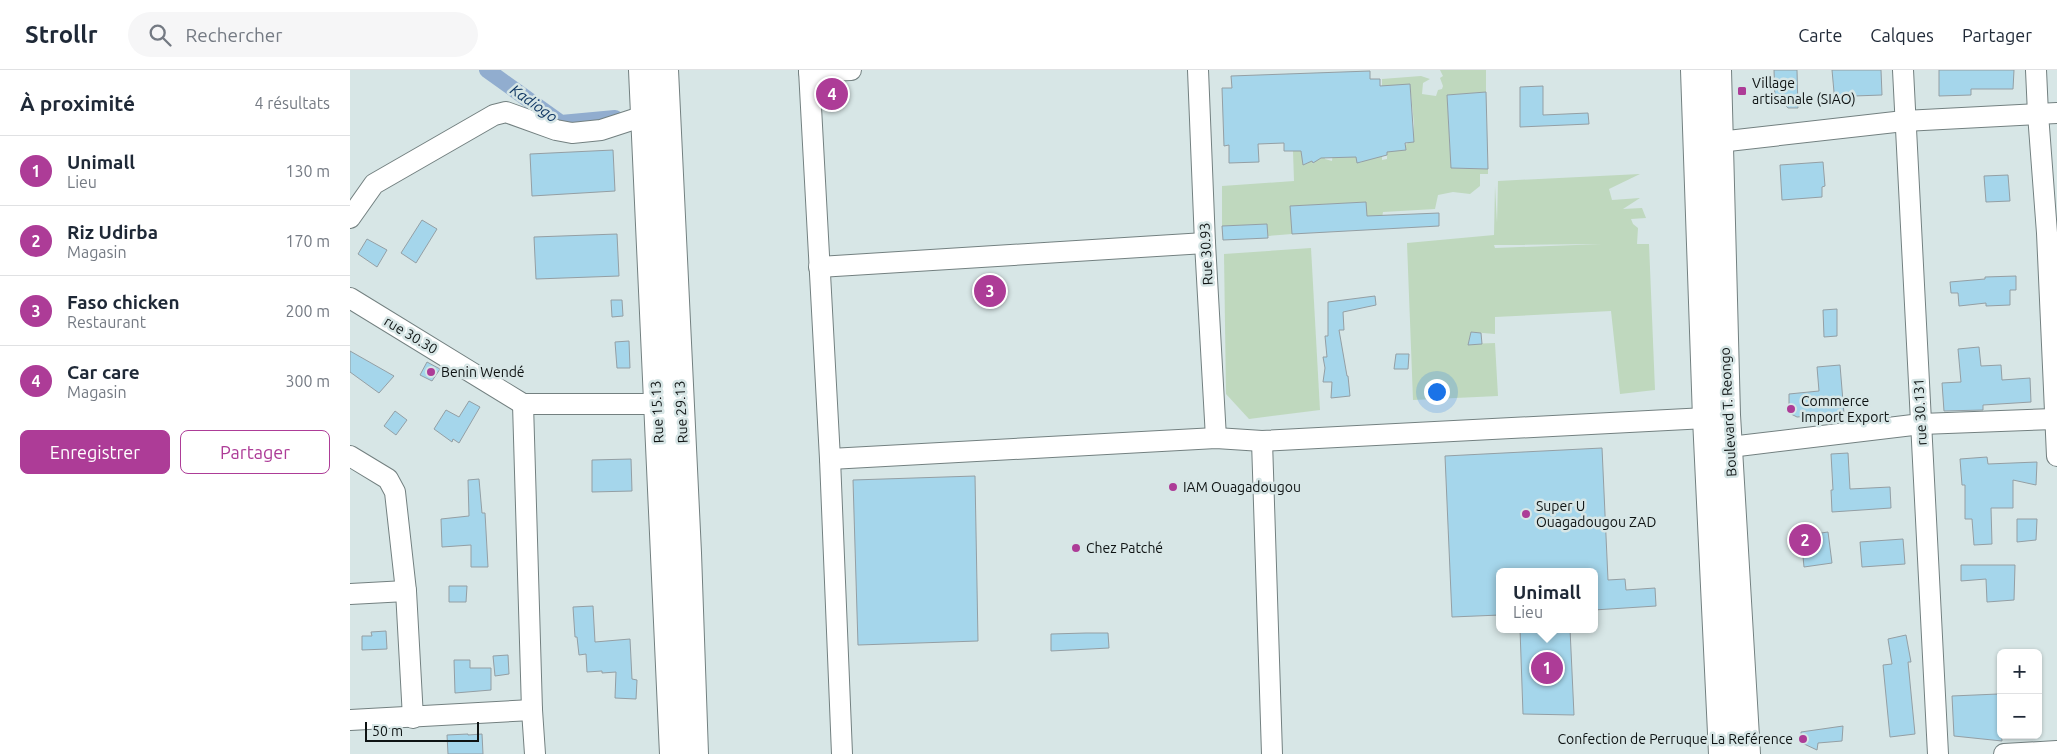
<!DOCTYPE html>
<html lang="fr">
<head>
<meta charset="utf-8">
<style>
	:root { --surface:#fff; --page:#f6f6f7; --text:#1f2937; --muted:#747a83; --line:#e0e1e3; --accent:#ad3c97 }
	body { margin:0; font-family:Ubuntu,sans-serif; background:var(--page); color:var(--text) }
	.controls { position:absolute; right:15px; bottom:15px; display:grid; overflow:hidden; border-radius:8px; box-shadow:0 1px 4px #0004 }
	.controls button { width:45px; height:45px; display:grid; place-items:center; padding:0; border:0; border-bottom:1px solid var(--line); background:var(--surface); color:var(--text); font:25px sans-serif }
	.scale { position:absolute; left:15px; bottom:12px; width:114px; box-sizing:border-box; padding-left:5px; border:2px solid #0e1313; border-top:0; font-size:14px; line-height:18px; white-space:nowrap; color:#0e1313; -webkit-text-stroke:4px #d7e6e6; paint-order:stroke }
	.you { position:absolute; left:1086px; top:321px; width:18px; height:18px; margin:-12px; border:4px solid #fff; border-radius:50%; background:#1a73e8; box-shadow:0 0 0 8px #1a73e833 }
	.badge { display:grid; place-items:center; width:32px; height:32px; border-radius:50%; background:var(--accent); color:#fff; font-size:16px; font-weight:700 }
	.pin { position:absolute; translate:-50% -50%; border:2px solid #fff; box-shadow:0 1px 5px #0006 }
	.popup { position:absolute; left:1146px; top:498px; width:102px; height:65px; box-sizing:border-box; display:grid; place-content:center; border-radius:8px; background:var(--surface); filter:drop-shadow(0 1px 4px #0005); font-size:16px; white-space:nowrap; color:var(--muted) }
	.popup b { font-size:19px; color:var(--text) }
	.popup::after { content:''; position:absolute; left:50%; top:100%; margin-left:-10px; border:10px solid transparent; border-top-color:var(--surface) }
	.list { margin:0; padding:0; list-style:none }
	h2 { display:flex; justify-content:space-between; align-items:center; height:65px; margin:0; padding:0 20px; font-size:21px }
	h2 small { font-size:16px; font-weight:400; color:var(--muted) }
	.list li { display:grid; grid-template-columns:32px 1fr auto; gap:15px; align-items:center; box-sizing:border-box; height:70px; padding:0 20px; border-top:1px solid var(--line) }
	.list b { display:block; font-size:19px; white-space:nowrap }
	.list p { margin:0; font-size:16px; white-space:nowrap; color:var(--muted) }
	.list em { font-size:16px; font-style:normal; color:var(--muted) }
	.actions { display:flex; gap:10px; padding:15px 20px }
	.actions a { flex:1; padding:11px 0; border:1px solid var(--accent); border-radius:8px; text-align:center; font-size:18px; color:var(--accent) }
	.actions .main { background:var(--accent); color:#fff }
	.icon { flex:none; width:28px; height:28px; fill:none; stroke:currentColor; stroke-width:2; stroke-linecap:round; stroke-linejoin:round }
	.map { position:relative; flex:none; width:1707px; height:684px; overflow:hidden }
	header { display:flex; align-items:center; gap:30px; box-sizing:border-box; height:70px; padding:0 25px; background:var(--surface); border-bottom:1px solid var(--line) }
	header strong { font-size:24px }
	nav { display:flex; gap:28px; margin-inline-start:auto; font-size:18px }
	.search { width:350px; height:45px; background:var(--page); display:flex; align-items:center; gap:12px; box-sizing:border-box; padding:0 18px; border-radius:28px; color:var(--muted); font-size:19px }
	main { display:flex }
	aside { flex:1; background:var(--surface) }
	.map>svg:first-child { display:block }
	.green { fill:#bfd8be; fill-rule:evenodd }
	.lines { fill:none; stroke-linecap:round; stroke-linejoin:round }
	.canal { stroke:#91adcf; stroke-width:16 }
	.building { fill:#a5d6eb; stroke:#949fa4 }
	.minor-casing { stroke:#738080; stroke-width:22 }
	.major-casing { stroke:#738080; stroke-width:28 }
	.minor { stroke:#fff; stroke-width:20 }
	.major { stroke:#fff; stroke-width:26 }
	.poi-dot { fill:#ad3c97; stroke:#d7e6e6; stroke-width:2 }
	.labels { text-anchor:middle; dominant-baseline:central; stroke-width:5; stroke-linejoin:round; paint-order:stroke }
	.poi-label { font-size:14px; fill:#0e1313; stroke:#d7e6e6; text-anchor:start }
	.street-label { font-size:14px; fill:#0e1313; stroke:#d7e6e6 }
	.water-label { font-size:15px; font-style:italic; fill:#113864; stroke:#d7e6e6 }
</style>
</head>
<body>
<header>
<strong>Strollr</strong>
<div class="search"><svg class="icon" aria-label="search" viewBox="0 0 24 24"><circle cx="10" cy="10" r="6"/><path d="M15 15l6 6"/></svg>Rechercher</div>
<nav><a>Carte</a><a>Calques</a><a>Partager</a></nav>
</header>
<main>
<aside>
<h2>À proximité<small>4 résultats</small></h2>
<ul class="list">
<li><span class="badge">1</span><div><b>Unimall</b><p>Lieu</p></div><em>130 m</em></li>
<li><span class="badge">2</span><div><b>Riz Udirba</b><p>Magasin</p></div><em>170 m</em></li>
<li><span class="badge">3</span><div><b>Faso chicken</b><p>Restaurant</p></div><em>200 m</em></li>
<li><span class="badge">4</span><div><b>Car care</b><p>Magasin</p></div><em>300 m</em></li>
</ul>
<div class="actions"><a class="main">Enregistrer</a><a>Partager</a></div>
</aside>
<div class="map">
<svg width="1707" height="684" viewBox="0 0 1707 684">
	<rect width="100%" height="100%" fill="#d7e6e6"/>
	<g class="green">
		<polygon points="1090,0 1136,0 1136,22 1097,25 1101,98 1138,99 1138,104 1130,104 1130,116 1120,124 1103,122 1088,125 1085,139 1033,142 1030,159 1018,160 1015,132 941,136 942,164 918,166 917,154 872,156 872,116 944,111 943,81 951,81 953,95 958,93 958,83 963,94 973,80 975,89 982,91 983,81 1004,79 1008,93 1012,92 1011,78 1032,78 1032,90 1037,89 1037,76 1053,77 1063,69 1064,54 1060,15 1032,17 1032,9 1071,6 1080,9 1073,13 1072,24 1086,26 1088,20 1092,19 1093,16 1090,8 1093,6"/>
		<path d="M1290,104L1259,119L1262,130L1290,128L1273,139L1292,138L1296,148L1281,149L1283,154L1288,158L1287,174H1299L1305,320L1270,324L1261,241L1145,247V264L1121,262L1118,274L1145,273L1148,326L1063,330L1057,173L1144,165L1145,116L1147,153L1148,111ZM1252,174L1145,178L1144,175H1145Z"/>
		<polygon points="961,178 970,340 899,349 876,324 874,184"/>
	</g>
	<g class="lines">
		<polyline class="canal" points="137,0 211,53 265,48"/>
	</g>
	<g class="building">
		<polygon points="1424,0 1447,0 1448,38 1438,38 1432,31 1425,30"/>
		<polygon points="1482,0 1531,0 1532,25 1504,26 1505,32 1485,33"/>
		<polygon points="1589,0 1664,0 1663,19 1621,19 1621,25 1589,26"/>
		<polygon points="1020,1 1020,9 1030,9 1030,16 1060,14 1064,72 1055,73 1056,80 1037,82 1037,85 1007,93 1006,87 971,88 963,93 962,91 953,95 951,81 934,81 934,73 908,74 909,92 879,93 879,75 874,76 872,18 882,18 881,6"/>
		<polygon points="1193,16 1193,45 1238,43 1239,54 1170,57 1170,17"/>
		<polygon points="1136,22 1138,99 1101,98 1097,25"/>
		<polygon points="263,80 265,121 182,126 180,84"/>
		<polygon points="1473,92 1475,116 1472,117 1472,127 1432,130 1430,95"/>
		<polygon points="1658,105 1660,131 1636,132 1634,106"/>
		<polygon points="1016,132 1017,146 1089,143 1089,156 942,164 940,136"/>
		<polygon points="72,150 87,159 66,193 51,183"/>
		<polygon points="917,154 918,168 873,170 872,156"/>
		<polygon points="267,164 269,206 186,209 184,167"/>
		<polygon points="17,169 37,180 27,197 8,184"/>
		<polygon points="1666,206 1666,220 1660,220 1660,235 1636,236 1636,233 1609,236 1608,223 1601,223 1600,212 1635,209 1635,207"/>
		<polygon points="1025,226 1026,235 993,242 994,260 989,260 997,306 998,306 1000,326 981,328 982,312 973,312 975,298 973,287 977,287 975,266 978,266 978,232"/>
		<polygon points="261,230 272,230 273,246 262,247"/>
		<polygon points="1487,239 1487,266 1474,267 1473,240"/>
		<polygon points="1121,262 1131,263 1132,274 1118,275"/>
		<polygon points="279,271 280,298 267,298 265,272"/>
		<polygon points="1629,277 1631,296 1651,295 1652,310 1680,308 1681,332 1633,335 1633,340 1594,341 1592,313 1611,312 1608,279"/>
		<polygon points="0,281 44,306 29,323 0,302"/>
		<polygon points="1046,284 1059,284 1058,299 1044,299"/>
		<polygon points="77,292 90,299 82,311 70,305"/>
		<polygon points="1490,295 1494,344 1447,347 1439,343 1439,324 1469,321 1467,297"/>
		<polygon points="119,331 130,337 109,373 103,369 102,372 84,359 96,340 109,347"/>
		<polygon points="45,341 57,350 46,365 34,356"/>
		<polygon points="1252,378 1258,510 1275,509 1276,520 1305,518 1306,536 1244,540 1244,502 1150,502 1150,545 1102,547 1095,386"/>
		<polygon points="1498,383 1500,419 1540,417 1541,438 1482,442 1481,420 1483,420 1481,384"/>
		<polygon points="1637,387 1638,394 1687,392 1686,415 1663,410 1663,438 1641,438 1642,474 1624,475 1622,449 1615,449 1615,415 1612,415 1610,389"/>
		<polygon points="281,389 282,421 242,422 242,390"/>
		<polygon points="625,406 628,571 508,575 503,410"/>
		<polygon points="129,409 132,443 135,443 138,497 121,497 121,475 92,477 91,449 119,446 118,410"/>
		<polygon points="1667,449 1687,449 1686,470 1667,472"/>
		<polygon points="1478,462 1482,493 1454,497 1451,466"/>
		<polygon points="1553,469 1555,494 1512,497 1510,472"/>
		<polygon points="1611,495 1665,495 1664,530 1637,532 1636,509 1611,511"/>
		<polygon points="99,516 117,516 116,532 99,532"/>
		<polygon points="243,536 245,572 280,569 282,609 287,610 286,629 265,628 266,602 252,603 252,601 237,602 236,584 229,585 227,567 225,567 223,537"/>
		<polygon points="1170,559 1220,559 1224,645 1173,644"/>
		<polygon points="36,561 37,579 12,580 12,566 22,566 21,562"/>
		<polygon points="736,563 758,563 759,578 701,581 701,564"/>
		<polygon points="1556,565 1561,592 1558,592 1565,664 1540,667 1533,595 1542,594 1538,569"/>
		<polygon points="158,585 159,604 145,606 143,586"/>
		<polygon points="104,590 120,590 120,598 141,598 141,620 105,623"/>
		<polygon points="1648,624 1652,671 1604,666 1602,626"/>
		<polygon points="1493,656 1492,671 1468,673 1467,680 1452,673 1451,662"/>
		<polygon points="118,664 118,665 132,664 133,684 98,684 97,665"/>
	</g>
	<g class="lines">
		<g class="minor-casing">
			<g id="minor">
				<polyline points="459,0 480,389 492,684"/>
				<polyline points="848,0 855,173 866,368"/>
				<polyline points="1553,0 1588,684"/>
				<polyline points="1686,0 1688,44 1697,163 1707,386"/>
				<polyline points="459,2 501,0"/>
				<polyline points="1369,72 1554,51 1707,43"/>
				<polyline points="0,148 24,114 144,45 156,42 206,60 222,63 251,60 294,46"/>
				<polyline points="469,197 855,173"/>
				<polyline points="0,228 173,334"/>
				<polyline points="173,334 182,640 185,684"/>
				<polyline points="173,334 306,334"/>
				<polyline points="912,371 922,684"/>
				<polyline points="1380,377 1571,354 1705,349"/>
				<polyline points="0,386 38,409 45,422 56,521 63,648"/>
				<polyline points="480,389 866,368 912,371 1356,348"/>
				<polyline points="0,524 56,521"/>
				<polyline points="0,650 182,640"/>
				<polyline points="1654,684 1707,681"/>
			</g>
		</g>
		<g class="major-casing">
			<g id="major">
				<polyline points="292,0 323,684"/>
				<polyline points="315,0 338,483 345,684"/>
				<polyline points="1344,0 1356,348 1372,684"/>
				<polyline points="1368,0 1377,345 1397,684"/>
			</g>
		</g>
		<use href="#minor" class="minor"/>
		<use href="#major" class="major"/>
	</g>
	<g class="poi-dot">
		<rect x="1387" y="16" width="10" height="10" rx="2.5"/>
		<circle cx="81" cy="302" r="5"/>
		<circle cx="1441" cy="339" r="5"/>
		<circle cx="823" cy="417" r="5"/>
		<circle cx="1176" cy="444" r="5"/>
		<circle cx="726" cy="478" r="5"/>
		<circle cx="1453" cy="669" r="5"/>
	</g>
	<g class="labels">
		<g class="poi-label">
			<text x="1402" y="13">Village<tspan x="1402" dy="16">artisanale (SIAO)</tspan></text>
			<text x="91" y="302">Benin Wendé</text>
			<text x="1451" y="331">Commerce<tspan x="1451" dy="16">Import Export</tspan></text>
			<text x="833" y="417">IAM Ouagadougou</text>
			<text x="1186" y="436">Super U<tspan x="1186" dy="16">Ouagadougou ZAD</tspan></text>
			<text x="736" y="478">Chez Patché</text>
			<text x="1443" y="669" text-anchor="end">Confection de Perruque La Reférence</text>
		</g>
		<g class="street-label">
			<text transform="translate(856 184) rotate(-93)">Rue 30.93</text>
			<text transform="translate(61 265) rotate(31)">rue 30.30</text>
			<text transform="translate(307 342) rotate(-93)">Rue 15.13</text>
			<text transform="translate(331 342) rotate(-93)">Rue 29.13</text>
			<text transform="translate(1378 342) rotate(-93)">Boulevard T. Reongo</text>
			<text transform="translate(1570 342) rotate(-93)">rue 30.131</text>
		</g>
		<g class="water-label">
			<text transform="translate(184 33) rotate(35)">Kadiogo</text>
		</g>
	</g>
</svg>
<div class="controls">
<button>+</button>
<button>−</button>
</div>
<div class="scale">50 m</div>
<div class="you"></div>
<div class="pin badge" style="left:1197px;top:598px">1</div>
<div class="popup"><b>Unimall</b>Lieu</div>
<div class="pin badge" style="left:1455px;top:470px">2</div>
<div class="pin badge" style="left:640px;top:221px">3</div>
<div class="pin badge" style="left:482px;top:24px">4</div>
</div>
</main>
</body>
</html>
